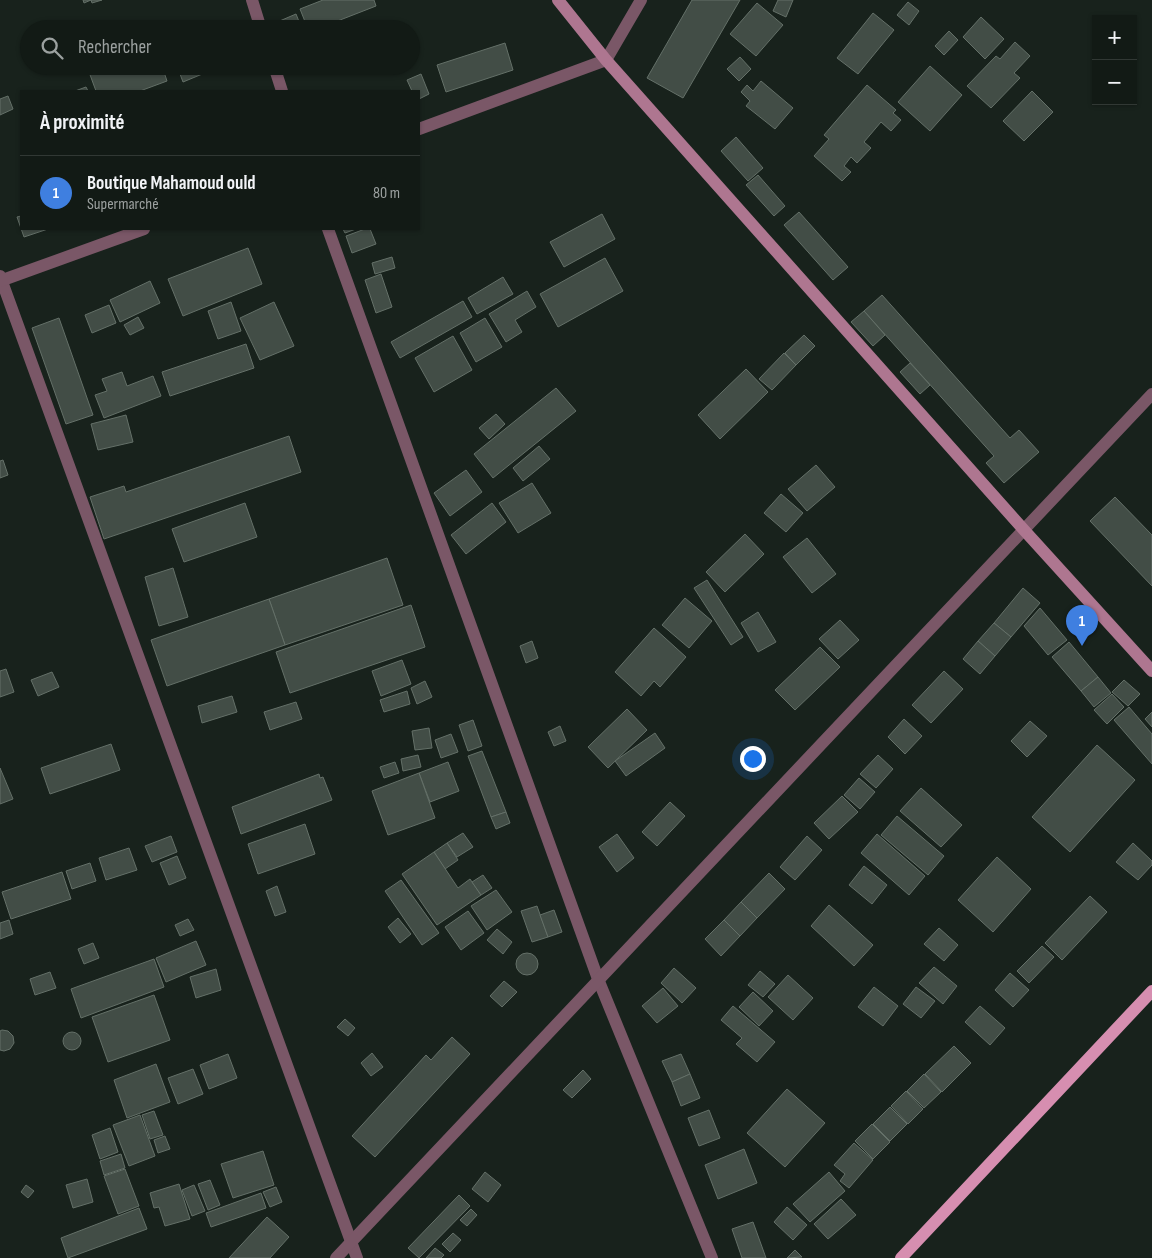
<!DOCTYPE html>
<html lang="fr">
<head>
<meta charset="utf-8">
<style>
	:root { --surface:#121a15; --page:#1f2722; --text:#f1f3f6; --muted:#9ca1a0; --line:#313834; --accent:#0f766e }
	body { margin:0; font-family:"Sofia Sans Condensed",sans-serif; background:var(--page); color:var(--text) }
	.controls { position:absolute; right:15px; top:15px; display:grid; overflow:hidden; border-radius:0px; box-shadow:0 1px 4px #0004 }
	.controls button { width:45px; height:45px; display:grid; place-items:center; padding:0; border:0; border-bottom:1px solid var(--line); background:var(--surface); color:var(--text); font:25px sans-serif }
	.you { position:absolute; left:752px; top:758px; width:18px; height:18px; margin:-12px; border:4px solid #fff; border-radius:50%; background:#1a73e8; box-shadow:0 0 0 8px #1a73e833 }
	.badge { display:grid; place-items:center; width:32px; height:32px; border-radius:50%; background:var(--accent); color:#fff; font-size:16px; font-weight:700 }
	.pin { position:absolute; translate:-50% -41px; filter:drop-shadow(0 1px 2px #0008) }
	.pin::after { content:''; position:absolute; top:26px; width:18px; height:15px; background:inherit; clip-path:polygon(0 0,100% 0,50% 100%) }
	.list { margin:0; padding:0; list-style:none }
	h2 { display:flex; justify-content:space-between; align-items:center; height:65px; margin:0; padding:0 20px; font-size:21px }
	h2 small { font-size:16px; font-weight:400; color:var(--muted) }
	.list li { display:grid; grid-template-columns:32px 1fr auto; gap:15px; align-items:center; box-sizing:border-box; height:75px; padding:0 20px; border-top:1px solid var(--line) }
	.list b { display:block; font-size:19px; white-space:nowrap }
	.list p { margin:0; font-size:16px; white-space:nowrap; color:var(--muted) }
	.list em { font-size:16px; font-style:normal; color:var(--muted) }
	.icon { flex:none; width:28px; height:28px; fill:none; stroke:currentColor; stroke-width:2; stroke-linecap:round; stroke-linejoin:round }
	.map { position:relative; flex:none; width:1152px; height:1258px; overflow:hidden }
	.search { position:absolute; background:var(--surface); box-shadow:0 1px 4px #0004; left:20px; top:20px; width:400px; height:55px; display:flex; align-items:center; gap:12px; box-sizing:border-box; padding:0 18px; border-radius:28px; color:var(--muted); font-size:19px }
	.panel { position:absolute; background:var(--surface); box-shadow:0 1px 4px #0004; left:20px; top:90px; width:400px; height:140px; border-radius:0px }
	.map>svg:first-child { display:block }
	.building { fill:#424d46; stroke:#647068 }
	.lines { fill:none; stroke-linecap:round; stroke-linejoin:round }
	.minor { stroke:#7a5767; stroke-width:12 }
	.secondary { stroke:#ae7690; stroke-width:12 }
	.primary { stroke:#d68eb0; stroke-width:12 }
</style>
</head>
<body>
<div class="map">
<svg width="1152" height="1258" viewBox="0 0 1152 1258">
	<rect width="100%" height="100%" fill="#18221c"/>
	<g class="building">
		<polygon points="83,0 102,0 92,3 91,0 84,3"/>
		<polygon points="323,0 374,0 376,6 317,29 308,29 300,9"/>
		<polygon points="692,0 740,0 683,98 647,78"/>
		<polygon points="778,0 793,0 786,17 773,11"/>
		<polygon points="908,2 919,11 909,25 897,15"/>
		<polygon points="757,3 783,25 756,56 730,34"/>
		<polygon points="873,13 894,30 858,74 837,58"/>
		<polygon points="296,14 302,29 269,29 268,26"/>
		<polygon points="981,17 1004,39 985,59 963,37"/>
		<polygon points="949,31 958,40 944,55 935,46"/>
		<polygon points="1015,42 1030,56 1014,73 1020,78 991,108 967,86 996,56 1000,59"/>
		<polygon points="505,43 513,70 446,92 437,65"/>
		<polygon points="740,57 751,69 739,81 727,69"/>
		<polygon points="105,66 162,66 167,81 140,91 96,91 89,72"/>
		<polygon points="177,66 210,66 212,70 183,82"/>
		<polygon points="930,66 962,95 930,131 898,102"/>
		<polygon points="421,74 429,94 419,99 419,91 412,91 407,80"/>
		<polygon points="761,81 793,108 775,129 746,106 750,101 741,92 747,85 753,91"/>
		<polygon points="867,85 896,110 893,113 901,120 891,131 881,122 864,142 871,148 857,163 851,157 844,166 851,172 842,181 814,156 829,139 824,135"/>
		<polygon points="86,87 88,91 75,91"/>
		<polygon points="1032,91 1053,112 1024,141 1003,121"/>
		<polygon points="8,96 13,109 0,115 0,99"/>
		<polygon points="736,137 763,168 748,181 721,151"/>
		<polygon points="758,175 785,206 774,216 746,185"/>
		<polygon points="799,212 848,267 833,280 784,225"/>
		<polygon points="602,214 615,239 564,267 550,242"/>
		<polygon points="21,216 21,229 48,229 24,237 17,217"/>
		<polygon points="343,229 356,229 345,233"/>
		<polygon points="365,229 370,229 376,244 352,253 346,236"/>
		<polygon points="248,248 262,284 183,316 168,279"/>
		<polygon points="392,257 395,268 375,274 372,263"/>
		<polygon points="605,258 623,291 558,327 540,294"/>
		<polygon points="381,274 392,307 376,313 365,280"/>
		<polygon points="503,277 513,294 477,314 468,298"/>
		<polygon points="150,281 160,303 120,322 110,300"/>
		<polygon points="527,291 536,307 515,320 522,332 506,342 489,314"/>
		<polygon points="882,295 1010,438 1019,430 1039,452 1004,483 986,463 994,456 864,311"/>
		<polygon points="463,301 472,317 400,358 391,342"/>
		<polygon points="231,302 241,331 218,339 208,311"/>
		<polygon points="274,302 294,346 260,360 240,318"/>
		<polygon points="109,305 116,323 92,333 85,315"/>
		<polygon points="864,311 885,335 873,346 851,322"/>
		<polygon points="138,317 144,328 130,335 124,325"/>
		<polygon points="59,318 93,415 66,424 32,328"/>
		<polygon points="485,318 502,347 476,362 460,333"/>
		<polygon points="804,335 815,346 796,365 785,353"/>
		<polygon points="453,336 472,370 434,392 415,358"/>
		<polygon points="246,344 254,368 170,396 162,372"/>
		<polygon points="784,353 796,365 772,390 759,379"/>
		<polygon points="910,363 930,385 920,394 900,372"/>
		<polygon points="746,369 768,392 720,439 698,415"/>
		<polygon points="122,372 127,386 153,376 161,396 104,418 95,395 107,391 102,379"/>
		<polygon points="556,388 576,411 493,478 474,454"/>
		<polygon points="496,414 505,424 489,439 479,428"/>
		<polygon points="126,415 133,442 98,450 91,424"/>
		<polygon points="289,436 301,472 104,539 90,497 124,486 126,492"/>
		<polygon points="539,446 550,459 523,481 513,468"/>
		<polygon points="3,460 8,475 0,478 0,461"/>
		<polygon points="816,465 835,487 807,511 788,489"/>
		<polygon points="466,470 482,492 450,516 434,493"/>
		<polygon points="532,483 551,513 518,533 499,503"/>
		<polygon points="781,494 803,513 786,532 764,513"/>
		<polygon points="1115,497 1152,535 1152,586 1090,521"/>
		<polygon points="245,503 257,537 184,562 172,529"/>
		<polygon points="492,503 506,522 466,554 451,535"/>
		<polygon points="745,534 764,554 725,592 706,572"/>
		<polygon points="807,538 836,574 812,593 783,557"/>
		<polygon points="387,558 403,605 285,645 269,599"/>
		<polygon points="173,568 188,617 159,626 145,577"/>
		<polygon points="707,580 743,637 731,645 694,588"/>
		<polygon points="1023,588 1040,603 1011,637 994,623"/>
		<polygon points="685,598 712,621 689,648 662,625"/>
		<polygon points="269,599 285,645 167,686 151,640"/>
		<polygon points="411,605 425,647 290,693 276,652"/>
		<polygon points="1040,608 1067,640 1048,655 1024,626"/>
		<polygon points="758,612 776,642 758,652 741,623"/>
		<polygon points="840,620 859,640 838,659 819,639"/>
		<polygon points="994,623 1011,637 995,656 978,641"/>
		<polygon points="654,628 686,657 660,687 654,681 641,696 615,672"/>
		<polygon points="532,641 538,658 526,663 520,646"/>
		<polygon points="978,641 995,656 980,674 963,659"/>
		<polygon points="1069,642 1098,677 1081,691 1052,657"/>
		<polygon points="820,647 840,667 795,710 775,690"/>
		<polygon points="402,660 411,684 381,696 372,671"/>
		<polygon points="6,669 14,692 0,697 0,671"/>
		<polygon points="944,671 963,689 931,723 912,705"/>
		<polygon points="52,672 59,687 38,696 31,680"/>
		<polygon points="1098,677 1111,693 1094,707 1081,691"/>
		<polygon points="1124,680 1140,694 1128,706 1112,692"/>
		<polygon points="425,681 432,697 417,704 411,688"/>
		<polygon points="407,691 410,704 384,712 380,700"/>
		<polygon points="1112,694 1124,707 1107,724 1094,710"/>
		<polygon points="232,696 237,712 202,723 198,706"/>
		<polygon points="296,702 302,719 270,730 264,712"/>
		<polygon points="1129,707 1152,734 1152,764 1114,720"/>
		<polygon points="627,709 647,730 608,768 588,747"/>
		<polygon points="1152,712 1152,727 1145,719"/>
		<polygon points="904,719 922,736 905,754 888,737"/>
		<polygon points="473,720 482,746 468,751 459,725"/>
		<polygon points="1030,721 1047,736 1027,757 1011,741"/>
		<polygon points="560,726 566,741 554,746 548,732"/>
		<polygon points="429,728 432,748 415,750 412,731"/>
		<polygon points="655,733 665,748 626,776 615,761"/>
		<polygon points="451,734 458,752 441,758 435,740"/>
		<polygon points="111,744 120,770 50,794 41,768"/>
		<polygon points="1097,745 1135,780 1070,852 1032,817"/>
		<polygon points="482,751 506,812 491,817 468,756"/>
		<polygon points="418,755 421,767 403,771 401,759"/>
		<polygon points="878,755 893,769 876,788 860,774"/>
		<polygon points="395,762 399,773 384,778 380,767"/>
		<polygon points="448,762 459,791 430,802 419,773"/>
		<polygon points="0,768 13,799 0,804"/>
		<polygon points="419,773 435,818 388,835 372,791"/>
		<polygon points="319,774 320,778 323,777 332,800 241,834 232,807"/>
		<polygon points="859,778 875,792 860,809 844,795"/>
		<polygon points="921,788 962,825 941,847 900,811"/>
		<polygon points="842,796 858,812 829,839 814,823"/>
		<polygon points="670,802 685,816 657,846 642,832"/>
		<polygon points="506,812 510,823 496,829 491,817"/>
		<polygon points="897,816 944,856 928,875 881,835"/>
		<polygon points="305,824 315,854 258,874 248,844"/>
		<polygon points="463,833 473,847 457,857 447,843"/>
		<polygon points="617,834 634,858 617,872 599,847"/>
		<polygon points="877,834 925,876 909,895 861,853"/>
		<polygon points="171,836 177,852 152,862 145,846"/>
		<polygon points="807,836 822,850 795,880 780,867"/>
		<polygon points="447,843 458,860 445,869 434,852"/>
		<polygon points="1133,843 1152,861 1152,865 1138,880 1116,862"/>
		<polygon points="129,848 137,870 106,880 99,858"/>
		<polygon points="434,852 458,888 470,879 481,895 437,925 402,874"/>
		<polygon points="177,856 186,878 169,885 160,863"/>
		<polygon points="997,857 1031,889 993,932 958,900"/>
		<polygon points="90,863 96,881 72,889 66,871"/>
		<polygon points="864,866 887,885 872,904 849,885"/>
		<polygon points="62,872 71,899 11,919 2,892"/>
		<polygon points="769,873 785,889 757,918 741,902"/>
		<polygon points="483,875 492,888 481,895 472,882"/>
		<polygon points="401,880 439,933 422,945 385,891"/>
		<polygon points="277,886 286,912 275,916 266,891"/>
		<polygon points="496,890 512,912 487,930 471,906"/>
		<polygon points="1090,896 1107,912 1062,960 1045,943"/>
		<polygon points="741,902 757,918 740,936 724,920"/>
		<polygon points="829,905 873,945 854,966 811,926"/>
		<polygon points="537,906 548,937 532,942 521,911"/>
		<polygon points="554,910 562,932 548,937 540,915"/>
		<polygon points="468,911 484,933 461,950 445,927"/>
		<polygon points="398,918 411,934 400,943 388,927"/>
		<polygon points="188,919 194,930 180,936 175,925"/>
		<polygon points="9,920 13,934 0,939 0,923"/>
		<polygon points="724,920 740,936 721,956 705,939"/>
		<polygon points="939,928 958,945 944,961 924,944"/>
		<polygon points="497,929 512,942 503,954 487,940"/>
		<polygon points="196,941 206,965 166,982 156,958"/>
		<polygon points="93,943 99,958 84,964 78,949"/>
		<polygon points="1042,946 1054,957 1029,983 1017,971"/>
		<circle cx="527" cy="964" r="11"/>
		<polygon points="154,959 164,987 81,1018 71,989"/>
		<polygon points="934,967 957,986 943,1004 919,983"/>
		<polygon points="674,968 696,988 682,1003 661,983"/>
		<polygon points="216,969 221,990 196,998 190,977"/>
		<polygon points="760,971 775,984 763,997 748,985"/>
		<polygon points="50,972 56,988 35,995 30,979"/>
		<polygon points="1010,973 1029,990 1013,1007 995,990"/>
		<polygon points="788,975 813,998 793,1020 768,997"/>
		<polygon points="504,981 517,992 502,1007 490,996"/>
		<polygon points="874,987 898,1006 883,1026 858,1007"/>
		<polygon points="916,987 935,1001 921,1018 903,1004"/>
		<polygon points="663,988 678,1006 657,1023 642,1006"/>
		<polygon points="753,992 773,1011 759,1026 739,1007"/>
		<polygon points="154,995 170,1040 108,1062 92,1017"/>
		<polygon points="733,1006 775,1042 757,1062 736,1044 742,1038 721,1020"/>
		<polygon points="980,1006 1005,1028 990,1045 965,1022"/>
		<polygon points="345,1019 355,1028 348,1036 337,1027"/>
		<polygon points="2,1030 8,1031 13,1036 14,1043 10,1049 4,1051 0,1050 0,1031"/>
		<circle cx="72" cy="1041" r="9"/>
		<polygon points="452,1037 470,1054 375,1157 352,1136 426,1055 431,1060"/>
		<polygon points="954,1046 971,1063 942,1092 925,1074"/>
		<polygon points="372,1053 383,1067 371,1076 361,1063"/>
		<polygon points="228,1054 237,1078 209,1089 200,1065"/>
		<polygon points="681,1054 690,1074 672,1082 662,1061"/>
		<polygon points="156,1064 170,1102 127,1118 114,1080"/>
		<polygon points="193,1069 203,1094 178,1104 168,1078"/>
		<polygon points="583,1070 591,1079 572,1098 563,1090"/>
		<polygon points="690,1074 700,1098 681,1106 672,1082"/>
		<polygon points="924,1074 941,1092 924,1108 907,1091"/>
		<polygon points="787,1089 825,1123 785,1167 747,1133"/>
		<polygon points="906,1091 923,1109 908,1124 891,1106"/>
		<polygon points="890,1107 907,1124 890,1141 873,1124"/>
		<polygon points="709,1110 720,1138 699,1146 688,1118"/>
		<polygon points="154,1111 163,1135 150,1139 142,1115"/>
		<polygon points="140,1115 155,1156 129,1166 113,1125"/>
		<polygon points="872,1124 890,1142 873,1159 855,1141"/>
		<polygon points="110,1128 118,1152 100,1159 92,1135"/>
		<polygon points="165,1136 170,1149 158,1153 154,1140"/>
		<polygon points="854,1143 873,1160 849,1188 840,1181 845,1174 834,1165"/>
		<polygon points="744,1149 757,1183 718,1199 705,1165"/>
		<polygon points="263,1151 274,1185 233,1198 221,1164"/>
		<polygon points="121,1154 125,1168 104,1175 100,1161"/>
		<polygon points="125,1169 139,1206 118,1214 104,1176"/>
		<polygon points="485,1172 501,1185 488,1202 472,1189"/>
		<polygon points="829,1172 845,1191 810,1222 793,1204"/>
		<polygon points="87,1179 93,1202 73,1208 66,1185"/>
		<polygon points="210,1180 220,1205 208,1210 198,1184"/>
		<polygon points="179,1184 190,1219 165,1226 159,1207 154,1208 150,1193"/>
		<polygon points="26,1185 34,1191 28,1198 21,1192"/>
		<polygon points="194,1185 205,1211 192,1216 182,1190"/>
		<polygon points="276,1187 282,1202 270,1207 263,1192"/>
		<polygon points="261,1193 266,1208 211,1227 206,1213"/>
		<polygon points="459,1195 470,1206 419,1258 408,1248"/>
		<polygon points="841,1199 856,1215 828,1239 814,1224"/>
		<polygon points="787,1207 807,1225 793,1240 774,1222"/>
		<polygon points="139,1208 147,1229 68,1258 61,1238"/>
		<polygon points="471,1209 477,1215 467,1226 460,1220"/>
		<polygon points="267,1217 289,1237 270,1258 229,1258"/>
		<polygon points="753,1222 766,1258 742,1258 732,1229"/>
		<polygon points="453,1233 461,1240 450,1252 442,1244"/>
		<polygon points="435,1248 444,1255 441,1258 426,1258"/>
		<polygon points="795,1250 802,1257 787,1258"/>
	</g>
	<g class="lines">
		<g class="minor">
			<polyline points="252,0 261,29"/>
			<polyline points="274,66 282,91"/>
			<polyline points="419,129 606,60 641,0"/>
			<polyline points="328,229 598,979 712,1258"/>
			<polyline points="0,276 357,1258"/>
			<polyline points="0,281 144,229"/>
			<polyline points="336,1258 1152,394"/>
		</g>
		<polyline class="secondary" points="558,0 606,60 1024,530 1152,671"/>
		<polyline class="primary" points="901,1258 1152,991"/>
	</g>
</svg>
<div class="controls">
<button>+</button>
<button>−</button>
</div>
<div class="you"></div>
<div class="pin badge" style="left:1082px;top:646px;background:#3f7fe0">1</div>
<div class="search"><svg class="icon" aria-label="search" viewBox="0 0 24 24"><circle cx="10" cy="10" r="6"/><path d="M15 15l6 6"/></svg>Rechercher</div>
<section class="panel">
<h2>À proximité<small></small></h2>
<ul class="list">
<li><span class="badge" style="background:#3f7fe0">1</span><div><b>Boutique Mahamoud ould</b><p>Supermarché</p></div><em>80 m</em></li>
</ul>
</section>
</div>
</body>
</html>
